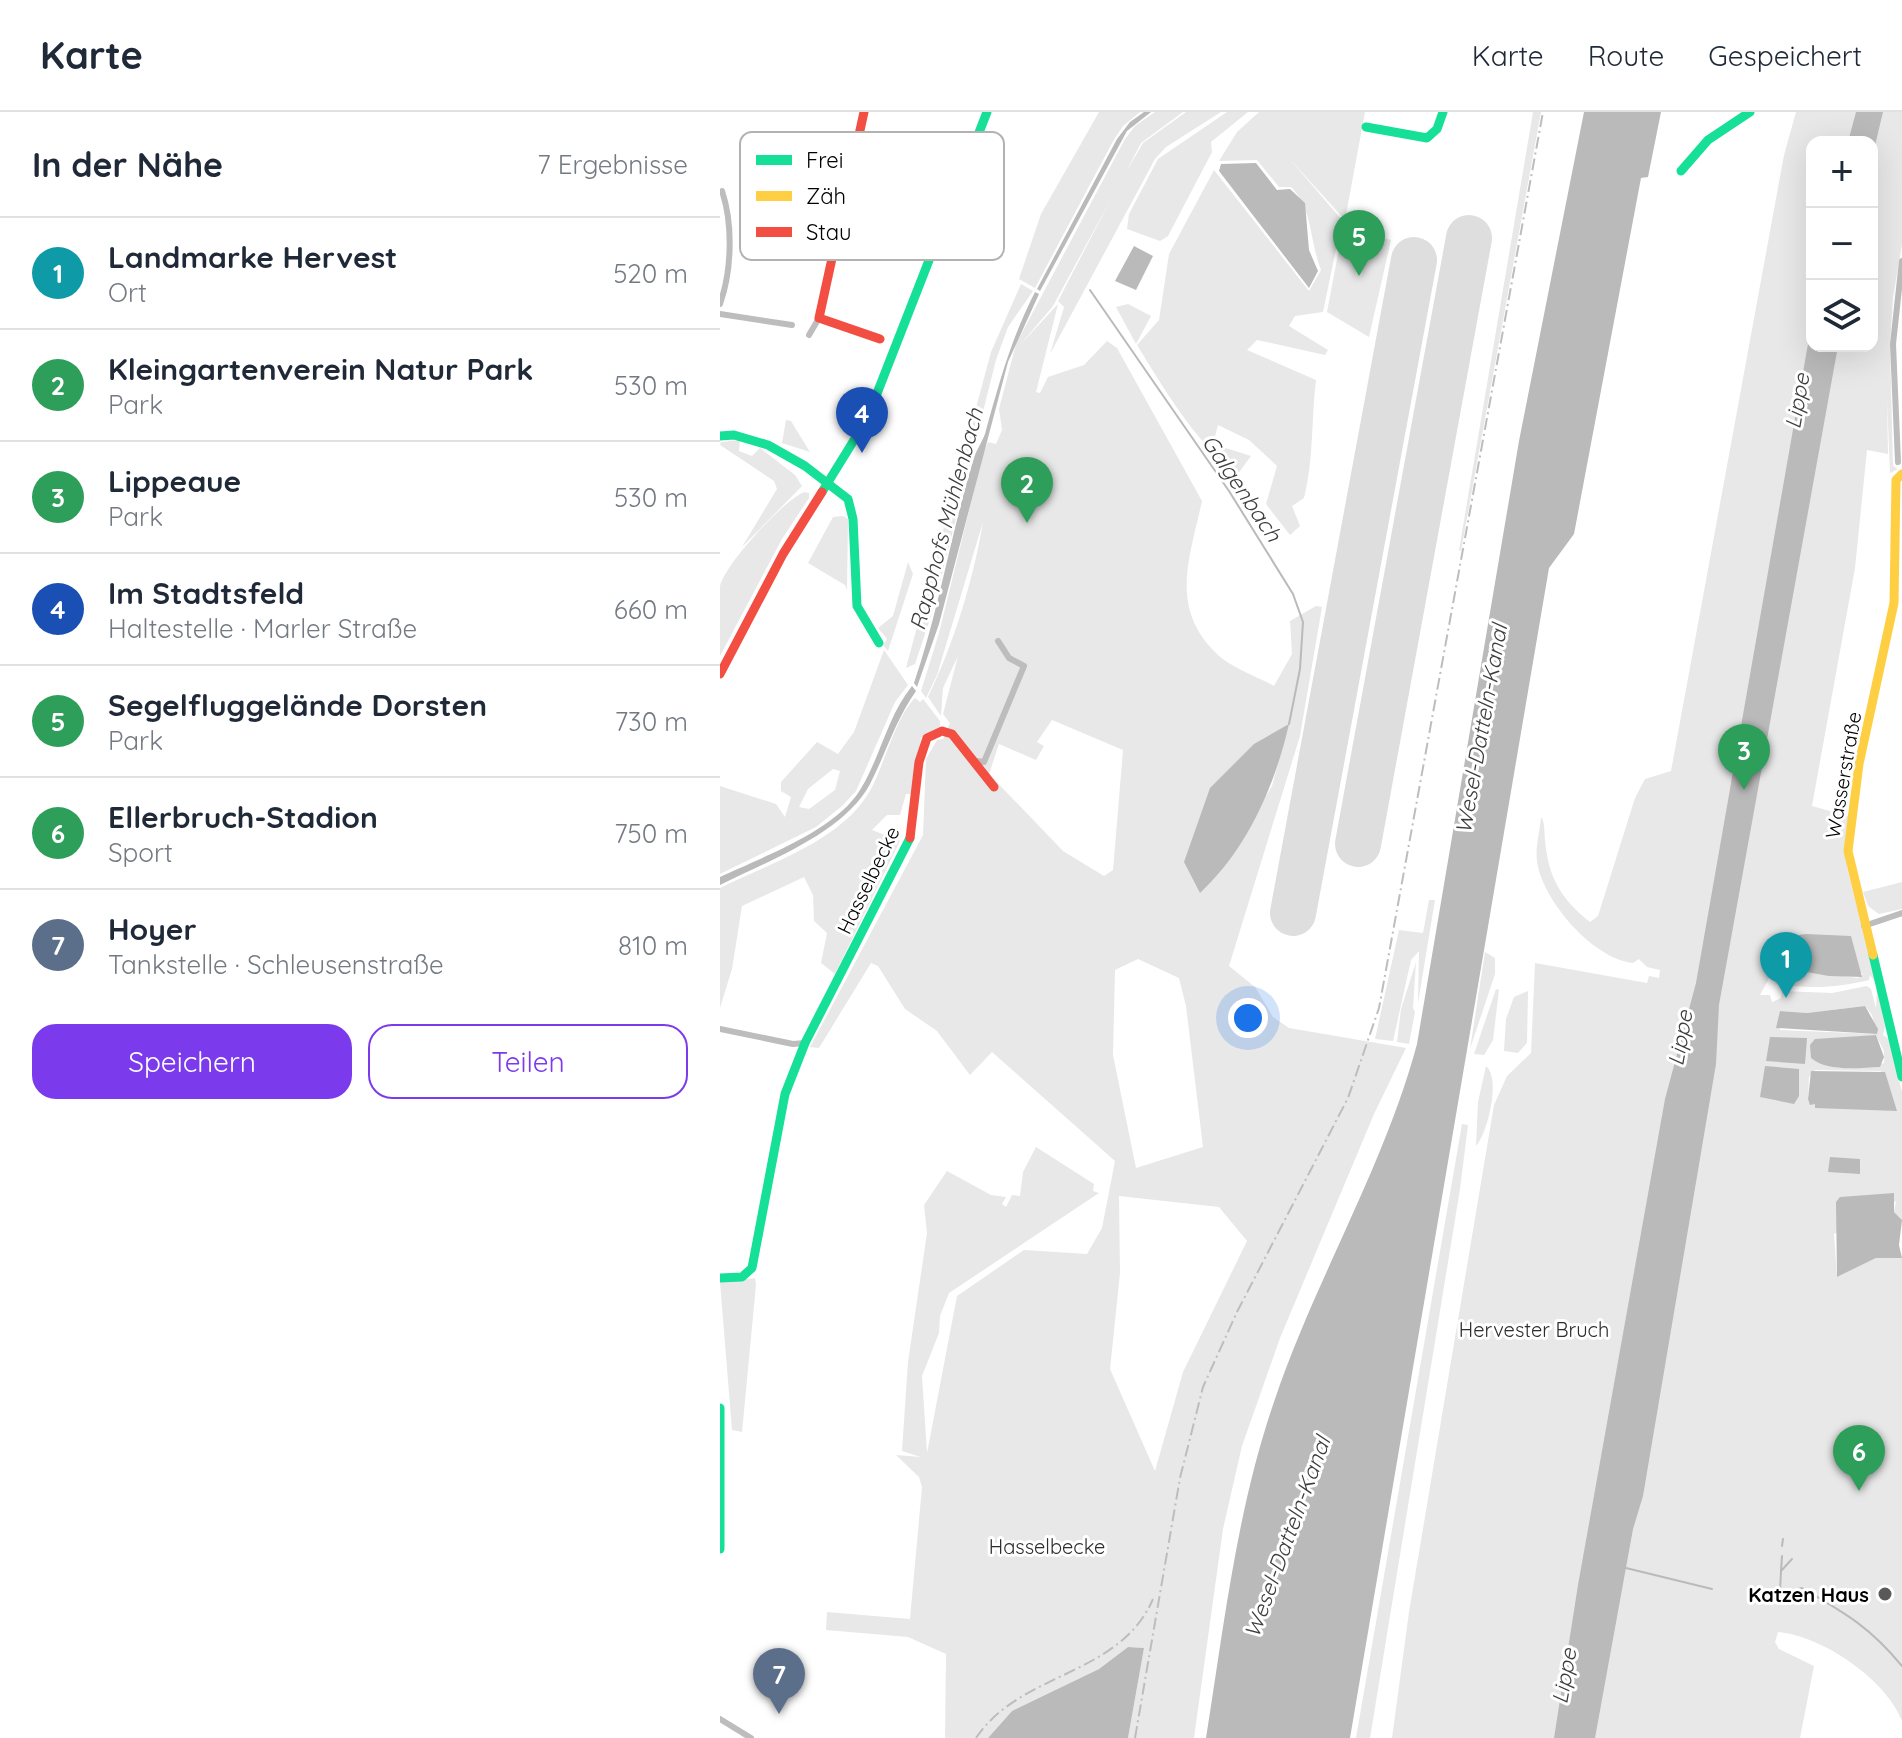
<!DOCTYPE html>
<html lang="de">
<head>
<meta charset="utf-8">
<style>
	:root { --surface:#fff; --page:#f2f2f3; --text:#1f2937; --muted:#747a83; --line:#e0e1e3; --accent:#7c3aed }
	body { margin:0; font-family:Quicksand,sans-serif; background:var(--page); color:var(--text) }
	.controls { position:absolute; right:24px; top:24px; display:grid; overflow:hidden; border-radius:16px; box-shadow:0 8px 32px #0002 }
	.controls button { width:72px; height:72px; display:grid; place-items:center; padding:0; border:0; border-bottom:2px solid var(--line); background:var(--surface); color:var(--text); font:40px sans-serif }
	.you { position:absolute; left:528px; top:906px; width:28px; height:28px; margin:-20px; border:6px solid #fff; border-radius:50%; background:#1a73e8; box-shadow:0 0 0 12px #1a73e833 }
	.badge { display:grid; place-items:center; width:52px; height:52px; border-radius:50%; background:var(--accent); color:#fff; font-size:26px; font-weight:700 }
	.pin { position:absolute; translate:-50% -66px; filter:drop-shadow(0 2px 4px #0008) }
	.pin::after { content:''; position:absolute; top:42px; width:28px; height:24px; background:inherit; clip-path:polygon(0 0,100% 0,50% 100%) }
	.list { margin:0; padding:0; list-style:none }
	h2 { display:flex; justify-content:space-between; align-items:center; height:104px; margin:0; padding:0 32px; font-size:34px }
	h2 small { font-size:26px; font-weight:400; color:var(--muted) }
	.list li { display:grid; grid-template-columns:52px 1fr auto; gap:24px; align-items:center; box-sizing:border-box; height:112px; padding:0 32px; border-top:2px solid var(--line) }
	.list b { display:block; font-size:30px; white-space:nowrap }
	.list p { margin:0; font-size:26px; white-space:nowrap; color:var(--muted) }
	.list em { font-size:26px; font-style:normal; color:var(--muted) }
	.actions { display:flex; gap:16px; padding:24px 32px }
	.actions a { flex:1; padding:18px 0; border:2px solid var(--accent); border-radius:24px; text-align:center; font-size:28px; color:var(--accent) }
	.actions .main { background:var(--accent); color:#fff }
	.icon { flex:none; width:44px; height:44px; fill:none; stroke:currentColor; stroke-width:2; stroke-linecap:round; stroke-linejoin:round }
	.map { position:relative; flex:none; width:1182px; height:1626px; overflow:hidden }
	header { display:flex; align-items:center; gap:48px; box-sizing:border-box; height:112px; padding:0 40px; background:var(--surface); border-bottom:2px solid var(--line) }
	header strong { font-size:38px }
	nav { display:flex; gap:44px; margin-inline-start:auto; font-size:28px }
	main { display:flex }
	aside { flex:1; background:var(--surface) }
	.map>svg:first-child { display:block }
	.green { fill:#e8e8e8; fill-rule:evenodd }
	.water { fill:#bababa }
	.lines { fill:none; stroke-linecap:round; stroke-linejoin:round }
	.stream { stroke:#bababa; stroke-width:2 }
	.runway { stroke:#dedede; stroke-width:46 }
	.street { stroke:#bdbdbd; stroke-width:6 }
	.fast { stroke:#16e098; stroke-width:9 }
	.slow { stroke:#ffcf43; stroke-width:9 }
	.jam { stroke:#f24e42; stroke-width:9 }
	.rail { stroke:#bdbdbd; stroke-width:2; stroke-dasharray:12 4 2 4; stroke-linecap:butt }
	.poi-dot { fill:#595959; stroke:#fff; stroke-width:3 }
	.labels { text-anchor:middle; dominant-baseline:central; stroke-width:6; stroke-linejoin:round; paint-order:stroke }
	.street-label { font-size:20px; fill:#000; stroke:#fff }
	.park-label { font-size:20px; fill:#2d2d2d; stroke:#fff }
	.poi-label { font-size:20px; font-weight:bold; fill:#000; stroke:#fff; text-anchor:end }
	.water-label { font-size:22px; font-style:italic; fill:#3e3e3e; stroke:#fff }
	.key { fill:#fff; stroke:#b2b2b2; stroke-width:2 }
	.key-label { font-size:22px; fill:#000 }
</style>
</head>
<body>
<header>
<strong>Karte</strong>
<nav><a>Karte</a><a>Route</a><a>Gespeichert</a></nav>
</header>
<main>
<aside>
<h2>In der Nähe<small>7 Ergebnisse</small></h2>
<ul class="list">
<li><span class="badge" style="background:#0f9aa8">1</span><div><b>Landmarke Hervest</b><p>Ort</p></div><em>520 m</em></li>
<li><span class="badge" style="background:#2e9e5b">2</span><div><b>Kleingartenverein Natur Park</b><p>Park</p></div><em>530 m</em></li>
<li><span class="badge" style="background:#2e9e5b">3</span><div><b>Lippeaue</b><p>Park</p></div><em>530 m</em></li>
<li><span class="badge" style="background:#1a4fb4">4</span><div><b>Im Stadtsfeld</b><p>Haltestelle · Marler Straße</p></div><em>660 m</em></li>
<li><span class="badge" style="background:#2e9e5b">5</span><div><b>Segelfluggelände Dorsten</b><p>Park</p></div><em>730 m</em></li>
<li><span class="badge" style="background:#2e9e5b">6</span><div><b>Ellerbruch-Stadion</b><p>Sport</p></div><em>750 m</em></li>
<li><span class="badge" style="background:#5c6f8a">7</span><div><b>Hoyer</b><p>Tankstelle · Schleusenstraße</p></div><em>810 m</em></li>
</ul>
<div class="actions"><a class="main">Speichern</a><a>Teilen</a></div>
</aside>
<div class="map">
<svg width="1182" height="1626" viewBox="0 0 1182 1626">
	<rect width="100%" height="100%" fill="#fff"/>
	<g class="green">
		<polygon points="379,0 420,0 403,14 392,31 315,176 299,167 321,102"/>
		<path d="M435,0H463L421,31L406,60L423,31L466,0H501L446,35L435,47L330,242L344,195L338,189L392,85L333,194L300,233L338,192L316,280L320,281L328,265L364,253L387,229L397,236L482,389C470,445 449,494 495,540C509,555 536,564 554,574L572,542L570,509L596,494L602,495L580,624L509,854L535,875L553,905L569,916L686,936L654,1002L560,1226L522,1334L503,1417L474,1626H408L424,1536L408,1535L379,1557L292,1599L268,1626H225L226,1542L188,1525L106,1518L107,1500L190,1507L202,1375L199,1365L176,1343L201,1345L182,1339L188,1250L207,1121L204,1093L227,1059L271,1083L286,1085L282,1092L286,1095L292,1083L300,1084L303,1060L316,1035L374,1072L373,1079L379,1081L229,1181L220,1204L219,1221L202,1264L207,1341L237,1184L304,1138L367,1142L382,1116L395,1049L272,940L250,963L217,919L185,897L158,854L151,851L99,936L90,935L203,723L206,647L217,628L223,627L230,611L223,602L238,544L223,576L221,604L208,585C234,531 253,469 263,410L217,563L206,586L201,579L219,521L263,342L268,330L276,332L282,318L279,297L296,232L405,27L415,14ZM332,608L403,638L393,758L384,764L343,739L269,662L279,632L316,648L324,634L317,630ZM569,612L552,674L531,710ZM418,847L459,866L466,894L483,1035L416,1056L393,943L395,858ZM399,1084L499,1095L527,1129L463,1260L435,1359L390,1257L400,1161Z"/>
		<polygon points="507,0 528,0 491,30 492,40 448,124 440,129 407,117 409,102 438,47"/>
		<path d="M539,0H645L625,108L568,45L622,108L603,200L575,204L569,214L608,238L605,243L537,228L527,238L596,268C591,308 594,347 584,386L572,394L580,414L570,423L546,392L557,354L529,328L498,313L493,332L531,344L517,363C474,328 446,280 417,233L439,208L449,142L494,58L589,179L601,158C589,127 593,97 571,75H559L537,48L499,49L517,20Z"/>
		<polygon points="813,0 821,0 741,439 739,438"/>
		<path d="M1076,0H1182V133L1173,185L1170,232L1173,354L1178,357L1170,361L1167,286L1168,342L1147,338L1135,456L1092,694L1128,704L1127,755L1156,871L1150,863L1149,868C1117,876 1089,877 1056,872L1052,861L1040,883H1050L1052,890L1061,886L1062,879L1112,881L1147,874L1151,877L1156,896L1157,876L1165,915L1163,923L1169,927L1182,980V1108L1174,1100L1176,1089L1114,1122L1117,1165L1156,1146H1182V1609C1166,1567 1102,1524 1058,1520L1055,1530L1059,1537L1094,1554L1080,1626H672L689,1500L774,993L787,964L811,941L815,851L927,871L929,864L939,866L940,858L927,855L919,847L913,851C873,847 822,788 817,749C815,736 820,719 821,705C825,709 824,719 825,728C828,765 841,787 870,810L878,804L915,686L925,667L951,659L1064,43ZM1092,30H1152V234H1092ZM1072,831L1143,862L1138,866L1070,857ZM1145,894L1152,903L1157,922L1060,918V899L1087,901ZM1156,923L1164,939V951C1143,956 1108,961 1091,946L1124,926ZM1095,958L1162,959L1095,996V992L1088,987L1089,965Z"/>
		<polygon points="623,116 671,128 649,225 607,200"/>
		<polygon points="301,172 313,179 288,215 276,248 213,498 195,552 186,556 271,240"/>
		<polygon points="408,192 431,204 416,232 396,195"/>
		<polygon points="66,308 71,309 90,340 62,331"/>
		<polygon points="20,328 19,339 32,344 40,336 75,363 82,374 22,435 57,377 54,369 0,333 1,330"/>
		<path d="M84,380L89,381V386L62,427L0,544C0,523 0,494 0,474C6,451 63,389 84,380Z"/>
		<polygon points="123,404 128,407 127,478 125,473 88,451 113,405"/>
		<polygon points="188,450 193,462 168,539 163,533 167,527 158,516 173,504"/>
		<path d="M164,538L188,573L175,590L136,679L122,694L96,715L0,762V674L56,692L65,705L71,685L61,679V670L97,630L118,642L134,620ZM113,657L120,659L115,678L89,697L79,695L88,677Z"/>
		<path d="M195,586L200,590L203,587L220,609V615L201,626L194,682H186L180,703H167L152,718L180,729L115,862L101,851L107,821L94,809L93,783L84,765L22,794L12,857L0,896V776C50,751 125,728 152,675C165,650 176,605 195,586Z"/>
		<polygon points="1182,770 1182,797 1159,802 1148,794 1143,780"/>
		<polygon points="709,788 715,788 698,891 699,839 691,848 673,929 655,927 679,818 703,821"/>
		<polygon points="765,840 775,846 775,862 750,937"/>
		<polygon points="696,850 693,896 695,900 689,932 677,930 681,897"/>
		<polygon points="776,877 779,878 773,928 764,943 754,942"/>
		<polygon points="808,879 807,931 798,941 784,939 786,907 794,885"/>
		<path d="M766,954C781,966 768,1020 756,1034L758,990Z"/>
		<polygon points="742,1012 748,1013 740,1077 650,1626 636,1626"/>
		<polygon points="35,1166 36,1173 22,1320 12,1318 0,1170"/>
	</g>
	<g class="water">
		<polygon points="424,0 431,0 407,19 320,179 317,177 397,27 410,10"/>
		<path d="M864,0H941L928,65L921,66L854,422L829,456L630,1626H486C504,1513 517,1396 555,1287C596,1166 664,1055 697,932L799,329Z"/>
		<polygon points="1136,0 1163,0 1152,46 1152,30 1128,30"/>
		<polygon points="536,51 557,78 570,77 585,91 589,138 598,159 589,176 499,59 501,52"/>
		<polygon points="414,134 433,144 416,178 395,169"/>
		<path d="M315,180L319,182L288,250L219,512L197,575L194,571C219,498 231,420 254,346C257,336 264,328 266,318C280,268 291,227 315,180Z"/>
		<polygon points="1092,209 1092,234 1118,234 999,893 996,952 923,1384 913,1417 875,1626 834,1626 858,1473 945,987 976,871"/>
		<path d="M192,574L196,579C176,607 166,641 150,672C124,721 48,749 0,773V765C42,745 115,719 140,678C161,644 167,605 192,574Z"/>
		<path d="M569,612C555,674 527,737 480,781L464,750L490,676L534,632Z"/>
		<polygon points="1086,822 1131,824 1142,865 1109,864 1070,857 1072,831 1079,823"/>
		<polygon points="1145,894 1158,917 1157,922 1056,916 1060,899 1087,901"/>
		<path d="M1156,923L1164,945L1160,955C1139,956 1107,960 1091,946L1090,933L1095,927Z"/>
		<polygon points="1050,925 1087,926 1085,952 1046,949"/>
		<polygon points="1045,954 1079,957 1079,984 1074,992 1040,985"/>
		<polygon points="1091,959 1165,960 1177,999 1095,996 1095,992 1090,993 1088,987"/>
		<polygon points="1110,1045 1140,1047 1140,1062 1108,1060"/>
		<polygon points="1174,1081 1174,1100 1182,1108 1179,1133 1182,1146 1156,1146 1117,1165 1116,1090 1120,1085"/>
		<polygon points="408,1535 424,1536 408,1626 268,1626 292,1599 379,1557"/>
	</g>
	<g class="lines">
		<g class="stream">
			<polyline points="370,178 509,379 573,482 583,510 580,557 569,612"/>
			<polyline points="1062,1434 1063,1427"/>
			<polyline points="906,1456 992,1477"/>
			<polyline points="1061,1459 1062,1444"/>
			<polyline points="1060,1480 1061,1459 1072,1447"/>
			<path d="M1029,1484L1043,1487L1082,1476C1125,1501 1150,1515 1182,1554"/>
		</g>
		<g class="runway">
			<polyline points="638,732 749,126"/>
			<polyline points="573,801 694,148"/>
		</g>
		<g class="street">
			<path d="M0,192C12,158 13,112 2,79"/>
			<polyline points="0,202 72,213"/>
			<polyline points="89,223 99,206"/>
			<polyline points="1178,350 1173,232 1182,149"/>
			<polyline points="256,649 264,650 304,554 289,546 278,529"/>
			<polyline points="1144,814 1182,801"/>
			<polyline points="0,917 73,932 85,931"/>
			<polyline points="0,1607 31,1626"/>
		</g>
		<g class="fast">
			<polyline points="646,15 707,26 717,17 723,0"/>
			<polyline points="961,59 988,28 1030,0"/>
			<polyline points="0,324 14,323 48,333 85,354 128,387 133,407 137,494 159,531"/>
			<polyline points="102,380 147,307 267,0"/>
			<polyline points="1153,843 1182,965"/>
			<polyline points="0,1166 22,1165 32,1156 65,982 85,931 190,726"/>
			<polyline points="0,1296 0,1437"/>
		</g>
		<polyline class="slow" points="1153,843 1128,739 1139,652 1174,491 1176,368 1182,362"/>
		<g class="jam">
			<polyline points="144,0 99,206 160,227"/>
			<polyline points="0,562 63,442 102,380"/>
			<polyline points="190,726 199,650 207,626 222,619 232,622 274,675"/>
		</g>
		<g class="rail">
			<path d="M256,1626C301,1559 399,1565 433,1487"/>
			<polyline points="415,1626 460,1366 483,1275 517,1200 628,986 659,896 823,0"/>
		</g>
	</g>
	<circle class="poi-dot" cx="1165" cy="1482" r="8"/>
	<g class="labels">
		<g class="street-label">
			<text transform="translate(1123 663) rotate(-80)">Wasserstraße</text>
			<text transform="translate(148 768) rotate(-64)">Hasselbecke</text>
		</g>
		<g class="park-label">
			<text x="814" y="1217">Hervester Bruch</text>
			<text x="327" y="1434">Hasselbecke</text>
		</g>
		<g class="poi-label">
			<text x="1149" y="1482">Katzen Haus</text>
		</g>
		<g class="water-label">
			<text transform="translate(1077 289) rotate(-80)">Lippe</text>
			<text transform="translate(522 376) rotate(56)">Galgenbach</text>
			<text transform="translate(226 407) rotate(-75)">Rapphofs Mühlenbach</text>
			<text transform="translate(761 617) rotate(-80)">Wesel-Datteln-Kanal</text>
			<text transform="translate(960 926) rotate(-80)">Lippe</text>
			<text transform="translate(567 1425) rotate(-70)">Wesel-Datteln-Kanal</text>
			<text transform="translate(844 1564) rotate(-80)">Lippe</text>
		</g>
	</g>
	<rect x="20" y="20" width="264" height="128" rx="12" class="key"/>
	<rect x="36" y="43" width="36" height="10" fill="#16e098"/>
	<rect x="36" y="79" width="36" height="10" fill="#ffcf43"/>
	<rect x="36" y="115" width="36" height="10" fill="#f24e42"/>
	<g class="key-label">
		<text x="86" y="56">Frei</text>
		<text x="86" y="92">Zäh</text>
		<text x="86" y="128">Stau</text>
	</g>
</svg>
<div class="controls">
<button>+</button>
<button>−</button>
<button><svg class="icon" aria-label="layers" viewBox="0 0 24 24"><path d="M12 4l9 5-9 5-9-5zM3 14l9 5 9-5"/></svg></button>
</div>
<div class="you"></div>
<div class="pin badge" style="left:1066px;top:886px;background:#0f9aa8">1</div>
<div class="pin badge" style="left:307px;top:411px;background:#2e9e5b">2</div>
<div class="pin badge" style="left:1024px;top:678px;background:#2e9e5b">3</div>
<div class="pin badge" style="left:142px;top:341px;background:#1a4fb4">4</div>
<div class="pin badge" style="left:639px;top:164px;background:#2e9e5b">5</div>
<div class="pin badge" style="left:1139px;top:1379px;background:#2e9e5b">6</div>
<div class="pin badge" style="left:59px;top:1602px;background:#5c6f8a">7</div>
</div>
</main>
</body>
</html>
